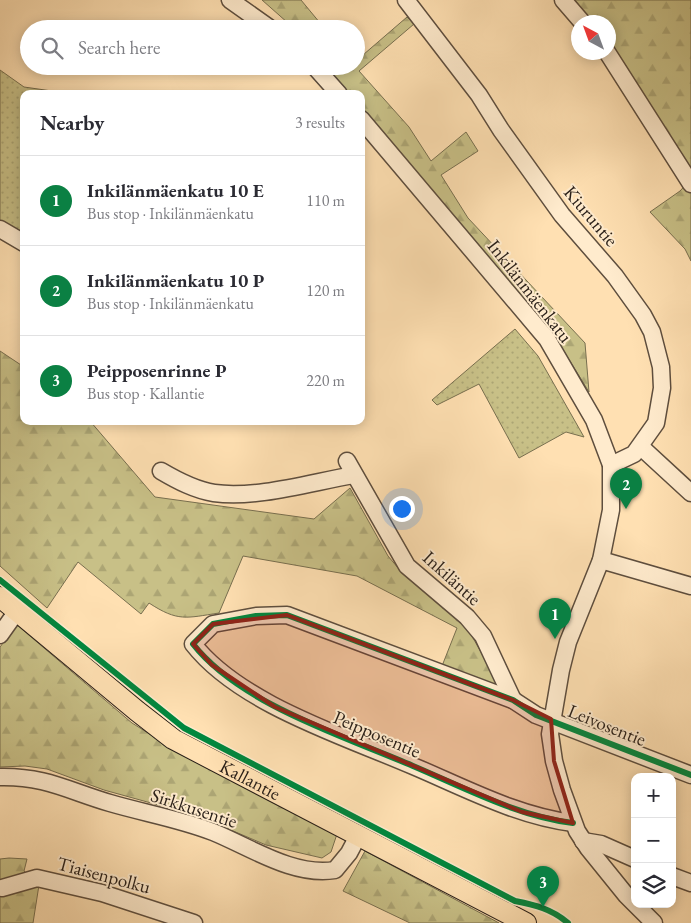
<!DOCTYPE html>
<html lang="en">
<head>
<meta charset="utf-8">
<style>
	:root { --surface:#fff; --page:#f2f2f3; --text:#2b2b33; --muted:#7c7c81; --line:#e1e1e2; --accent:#0b8043 }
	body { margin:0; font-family:"EB Garamond",serif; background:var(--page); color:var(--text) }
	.controls { position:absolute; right:15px; bottom:15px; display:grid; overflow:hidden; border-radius:10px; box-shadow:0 2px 12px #0003 }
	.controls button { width:45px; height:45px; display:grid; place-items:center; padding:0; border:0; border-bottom:1px solid var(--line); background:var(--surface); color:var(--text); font:25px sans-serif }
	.compass { position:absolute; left:571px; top:15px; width:45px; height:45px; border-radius:50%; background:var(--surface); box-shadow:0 2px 12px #0003; rotate:319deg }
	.you { position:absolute; left:401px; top:508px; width:18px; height:18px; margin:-12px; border:4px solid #fff; border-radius:50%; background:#1a73e8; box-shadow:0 0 0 8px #1a73e833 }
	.badge { display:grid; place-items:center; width:32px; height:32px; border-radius:50%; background:var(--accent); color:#fff; font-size:16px; font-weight:700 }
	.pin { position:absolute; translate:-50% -41px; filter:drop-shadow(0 1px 2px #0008) }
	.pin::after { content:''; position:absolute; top:26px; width:18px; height:15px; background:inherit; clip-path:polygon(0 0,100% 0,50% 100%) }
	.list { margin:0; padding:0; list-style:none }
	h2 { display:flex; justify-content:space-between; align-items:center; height:65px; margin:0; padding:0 20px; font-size:21px }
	h2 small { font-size:16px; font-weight:400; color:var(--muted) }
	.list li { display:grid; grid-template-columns:32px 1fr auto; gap:15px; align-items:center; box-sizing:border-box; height:90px; padding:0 20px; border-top:1px solid var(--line) }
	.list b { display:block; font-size:19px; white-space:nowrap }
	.list p { margin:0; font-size:16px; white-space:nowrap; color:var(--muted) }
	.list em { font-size:16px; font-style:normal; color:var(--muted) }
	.icon { flex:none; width:28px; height:28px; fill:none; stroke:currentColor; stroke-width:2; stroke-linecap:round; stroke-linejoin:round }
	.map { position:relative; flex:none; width:691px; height:923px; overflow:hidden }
	.search { position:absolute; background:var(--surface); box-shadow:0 2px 12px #0003; left:20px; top:20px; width:345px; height:55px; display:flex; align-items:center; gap:12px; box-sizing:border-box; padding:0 18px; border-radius:28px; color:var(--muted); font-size:19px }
	.panel { position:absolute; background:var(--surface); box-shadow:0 2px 12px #0003; left:20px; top:90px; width:345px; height:335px; border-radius:10px }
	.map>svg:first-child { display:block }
	.forest { fill:url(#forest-firs); stroke:#786f4f }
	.park { fill:url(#park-dots); stroke:#786f4f }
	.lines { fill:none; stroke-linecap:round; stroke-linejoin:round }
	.minor-casing { stroke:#5e4e3e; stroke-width:19 }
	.major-casing { stroke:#281e17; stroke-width:22 }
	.minor { stroke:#ffebcd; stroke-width:16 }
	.major { stroke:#ffe0b2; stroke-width:20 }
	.cycleway-casing { stroke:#ffebcd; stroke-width:9 }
	.cycleway { stroke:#00873e; stroke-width:6 }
	.marked { fill:#8f2418; fill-opacity:0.2; stroke:#8f2418; stroke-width:4; stroke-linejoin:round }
	.labels { text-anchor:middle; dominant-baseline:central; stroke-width:4; stroke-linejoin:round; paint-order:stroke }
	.street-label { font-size:19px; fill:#281e17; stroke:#ffebcd }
</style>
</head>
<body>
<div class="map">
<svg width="691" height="923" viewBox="0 0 691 923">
	<defs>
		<pattern id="forest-firs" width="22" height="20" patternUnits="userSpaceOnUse" patternTransform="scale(1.25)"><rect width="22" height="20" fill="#c8c087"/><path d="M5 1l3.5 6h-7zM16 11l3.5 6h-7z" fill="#aca574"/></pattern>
		<pattern id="park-dots" width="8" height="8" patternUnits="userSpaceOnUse" patternTransform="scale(1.25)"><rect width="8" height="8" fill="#c8c087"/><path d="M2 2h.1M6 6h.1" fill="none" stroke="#aca574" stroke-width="1.8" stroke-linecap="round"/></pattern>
	</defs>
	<rect width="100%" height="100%" fill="#ffe0b2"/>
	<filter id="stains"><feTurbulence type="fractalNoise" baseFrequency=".004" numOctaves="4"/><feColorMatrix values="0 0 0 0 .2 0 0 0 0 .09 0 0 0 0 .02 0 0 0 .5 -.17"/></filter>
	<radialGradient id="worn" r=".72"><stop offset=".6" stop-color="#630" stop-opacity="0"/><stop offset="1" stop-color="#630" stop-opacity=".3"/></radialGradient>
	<g class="forest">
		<polygon points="262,0 301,0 325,29 286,29 288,23"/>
		<polygon points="575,0 691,0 691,170 631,74 609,44 608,22 592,22"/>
		<polygon points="407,17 414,24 359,71 409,127 431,161 466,132 478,151 441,175 468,218 585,343 589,392 557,340 361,108 361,94 350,94 326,66 356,66 356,61"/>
		<polygon points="691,179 691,261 685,249 650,212 680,191"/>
		<path d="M0,351L21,365L24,363V421H90L155,497L314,519L350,488L388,556L404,575L465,624L498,682L497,688L442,666L457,628L357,576L243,556L219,613C186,618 178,622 149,603L141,614L78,562L47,608L0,566Z"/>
		<polygon points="17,625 132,723 180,753 337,834 331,852 322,858 266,845 198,816 104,790 47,769 25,766 0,767 0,647"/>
		<polygon points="365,851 499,923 410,923 343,891"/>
		<polygon points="9,858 27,859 24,871 39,885 33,923 0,923 0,859"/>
	</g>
	<g class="park">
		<polygon points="0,70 24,87 73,94 24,94 24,239 0,226"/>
		<polygon points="515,329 538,356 584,437 566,432 519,458 479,384 437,405 432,400"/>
	</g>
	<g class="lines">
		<g class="minor-casing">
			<g id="minor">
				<polyline points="230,0 271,29"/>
				<polyline points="406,0 479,95 501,130 562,215 615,276 643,315 652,332 661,367 662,388 656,423 634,454 611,465"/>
				<polyline points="563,0 582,22"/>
				<polyline points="607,52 691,184"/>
				<polyline points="314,66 339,94"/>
				<polyline points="361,119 547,339 594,420 611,465 611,510 601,560 568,642 561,670 550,734 554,761 562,790 577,831 588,848 626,895 654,923"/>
				<polyline points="0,229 24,243"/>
				<polyline points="641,447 691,493"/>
				<polyline points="347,461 407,566 467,617 483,636 513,700"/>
				<path d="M161,471C178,481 195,490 214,493C257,499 312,482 354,475"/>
				<polyline points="601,560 691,586"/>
				<polyline points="0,635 17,611"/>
				<path d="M0,777C45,776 69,791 110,803C144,813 180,819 213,832C250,847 294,877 335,870L349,853L358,836"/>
				<path d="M573,823C517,816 465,788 413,766C344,736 240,704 193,644L213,624L256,616L287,615L513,700L536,715L691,775"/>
				<polyline points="583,841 601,844 635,859"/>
				<polyline points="672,876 691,883"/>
				<polyline points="2,888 37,878 102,893 194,923"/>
			</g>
		</g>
		<g class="major-casing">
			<g id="major">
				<path id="s1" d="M0,597L137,711L173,739L526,923"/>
			</g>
		</g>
		<use href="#minor" class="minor"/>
		<use href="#major" class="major"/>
		<g class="cycleway-casing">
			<g id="cycleway">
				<path d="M0,580L184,728L515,901C535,905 552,909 568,923"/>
				<path d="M573,823C517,816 465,788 413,766C344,736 240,704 193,644L213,624L256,616L287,615L513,700L536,715L691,775"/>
			</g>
		</g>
		<use href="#cycleway" class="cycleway"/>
	</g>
	<path class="marked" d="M287,615L513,700L551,719L554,761L573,823L522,812L275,707L212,665L193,644L213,624Z"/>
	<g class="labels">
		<g class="street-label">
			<text transform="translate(591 216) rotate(50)">Kiuruntie</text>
			<text transform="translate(530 291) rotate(52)">Inkilänmäenkatu</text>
			<text transform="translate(452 578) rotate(42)">Inkiläntie</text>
			<text transform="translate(607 725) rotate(22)">Leivosentie</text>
			<text transform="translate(377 734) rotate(23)">Peipposentie</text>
			<text stroke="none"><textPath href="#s1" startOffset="311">Kallantie</textPath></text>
			<text transform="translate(194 808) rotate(18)">Sirkkusentie</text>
			<text transform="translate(104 875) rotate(15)">Tiaisenpolku</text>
		</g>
	</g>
	<rect width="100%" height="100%" filter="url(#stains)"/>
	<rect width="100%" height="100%" fill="url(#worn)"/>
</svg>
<div class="controls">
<button>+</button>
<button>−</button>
<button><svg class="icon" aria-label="layers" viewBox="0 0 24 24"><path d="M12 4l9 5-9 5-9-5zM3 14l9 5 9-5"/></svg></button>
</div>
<svg class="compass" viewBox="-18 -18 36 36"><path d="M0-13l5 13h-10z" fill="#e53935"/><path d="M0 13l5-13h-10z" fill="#7c7c81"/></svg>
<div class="you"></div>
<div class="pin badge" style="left:555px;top:639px">1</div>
<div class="pin badge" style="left:626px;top:509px">2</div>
<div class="pin badge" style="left:543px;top:907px">3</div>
<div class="search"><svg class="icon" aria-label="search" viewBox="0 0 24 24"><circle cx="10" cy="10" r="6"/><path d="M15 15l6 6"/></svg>Search here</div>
<section class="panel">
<h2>Nearby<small>3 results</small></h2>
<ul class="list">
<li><span class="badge">1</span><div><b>Inkilänmäenkatu 10 E</b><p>Bus stop · Inkilänmäenkatu</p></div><em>110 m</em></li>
<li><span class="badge">2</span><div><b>Inkilänmäenkatu 10 P</b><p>Bus stop · Inkilänmäenkatu</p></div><em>120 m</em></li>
<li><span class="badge">3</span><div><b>Peipposenrinne P</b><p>Bus stop · Kallantie</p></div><em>220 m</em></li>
</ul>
</section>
</div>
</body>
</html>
